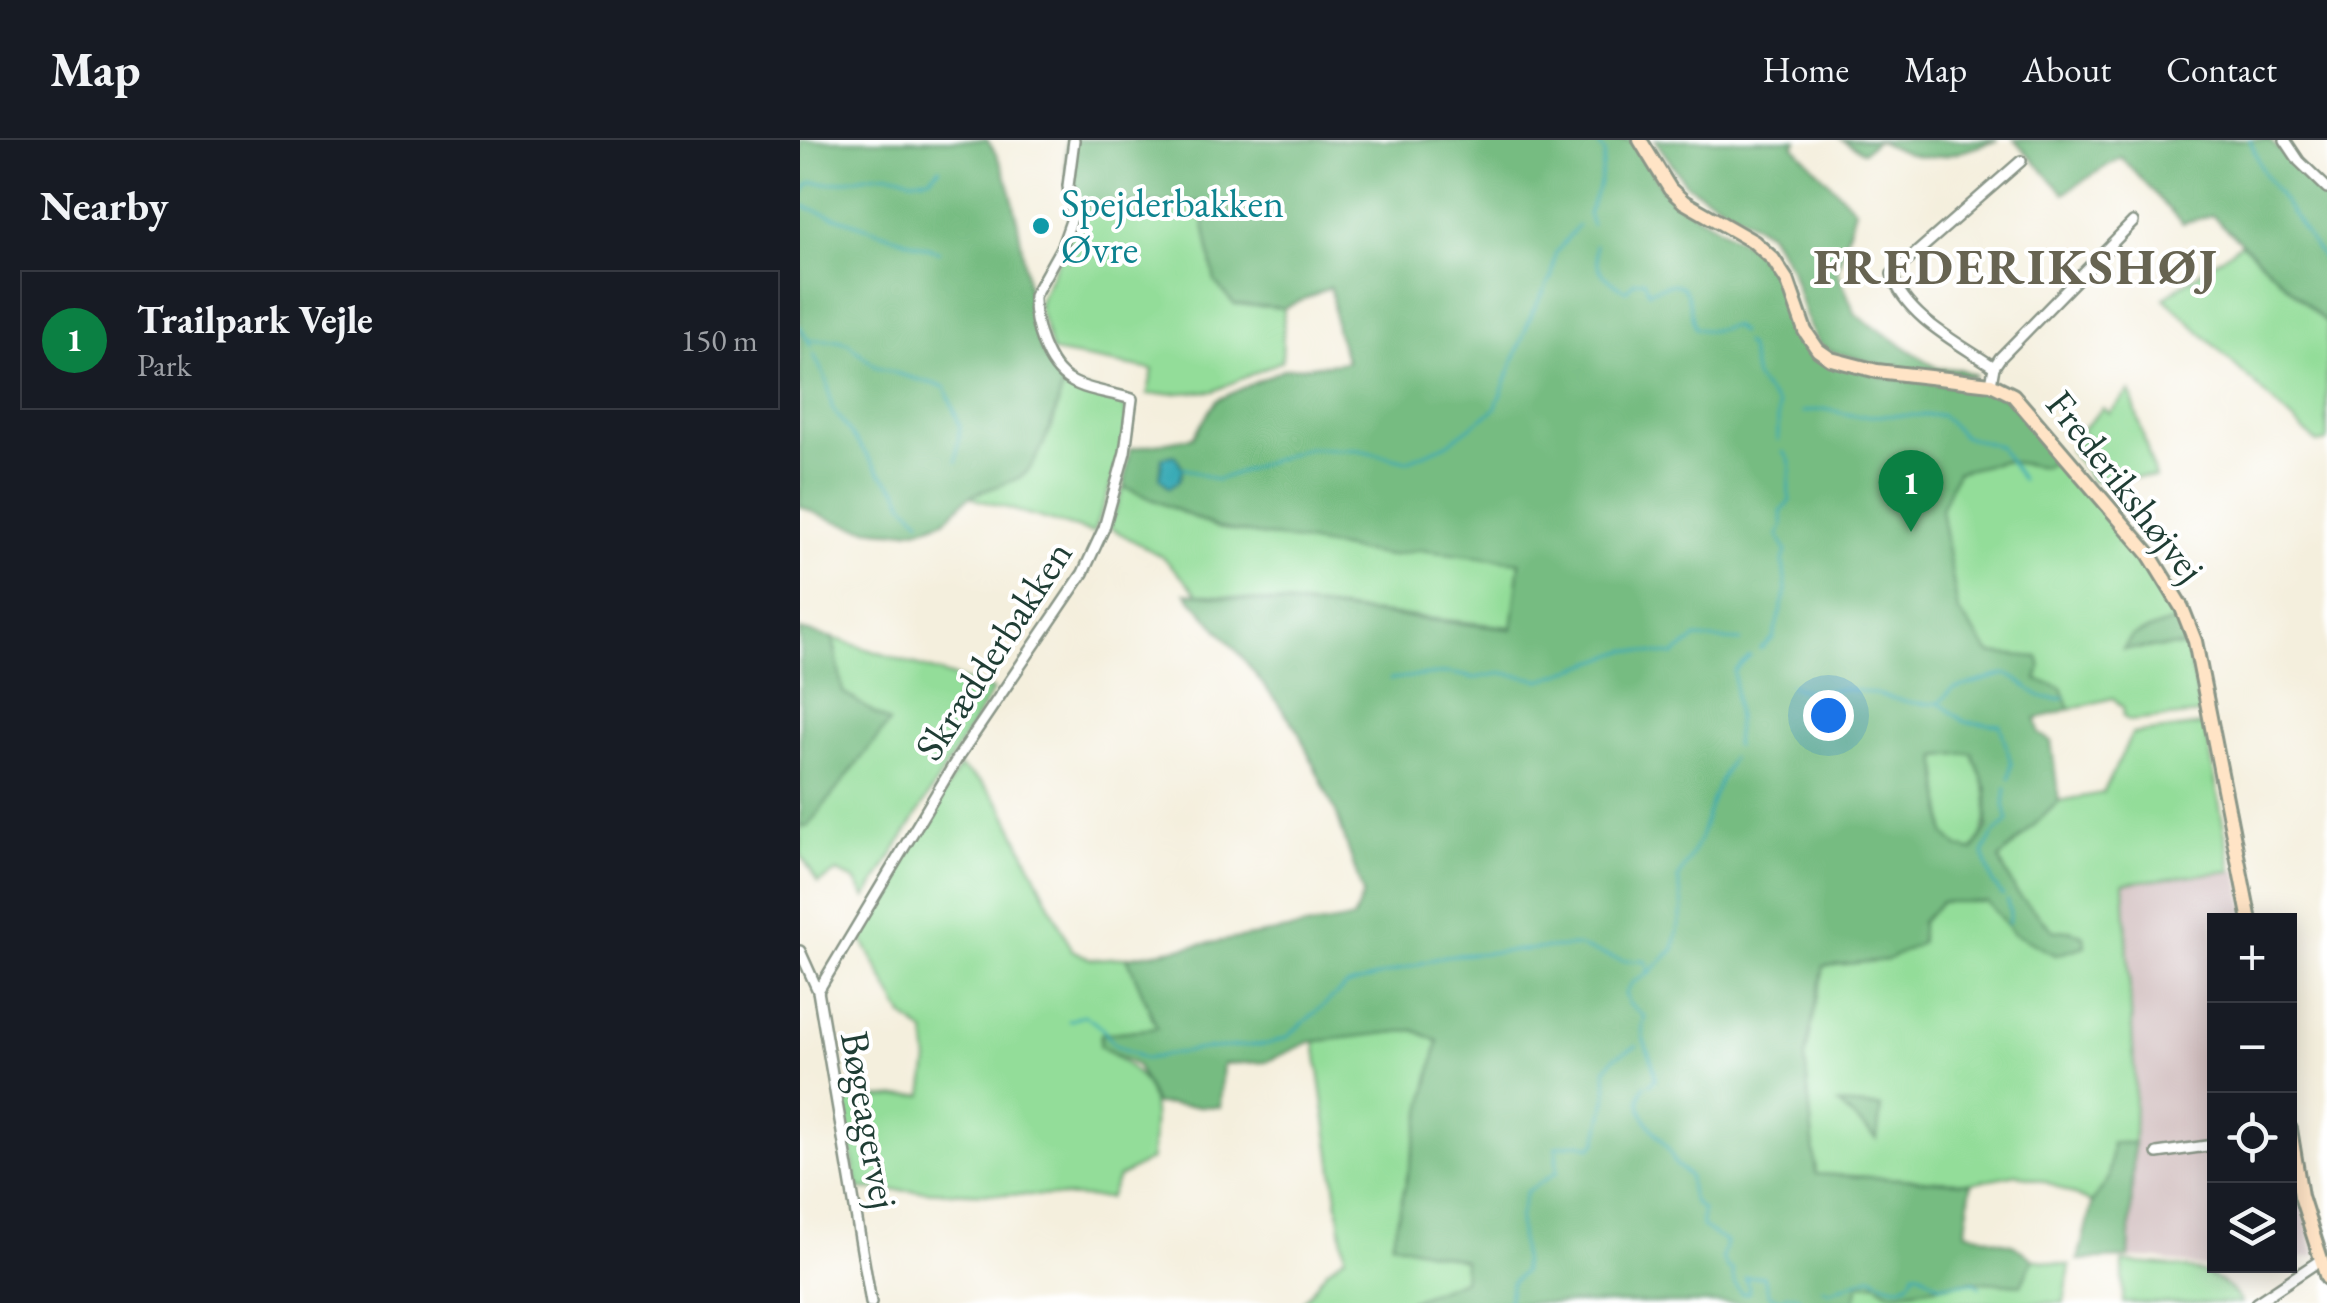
<!DOCTYPE html>
<html lang="en">
<head>
<meta charset="utf-8">
<style>
	:root { --surface:#171b24; --page:#242831; --text:#f1f3f6; --muted:#9ea1a6; --line:#363941; --accent:#0b8043 }
	body { margin:0; font-family:"EB Garamond",serif; background:var(--page); color:var(--text) }
	.controls { position:absolute; right:30px; bottom:30px; display:grid; overflow:hidden; border-radius:0px; box-shadow:0 5px 25px #0003 }
	.controls button { width:90px; height:90px; display:grid; place-items:center; padding:0; border:0; border-bottom:2px solid var(--line); background:var(--surface); color:var(--text); font:50px sans-serif }
	.you { position:absolute; left:1028px; top:575px; width:35px; height:35px; margin:-25px; border:8px solid #fff; border-radius:50%; background:#1a73e8; box-shadow:0 0 0 15px #1a73e833 }
	.badge { display:grid; place-items:center; width:65px; height:65px; border-radius:50%; background:var(--accent); color:#fff; font-size:32px; font-weight:700 }
	.pin { position:absolute; translate:-50% -82px; filter:drop-shadow(0 2px 5px #0008) }
	.pin::after { content:''; position:absolute; top:52px; width:35px; height:30px; background:inherit; clip-path:polygon(0 0,100% 0,50% 100%) }
	.list { margin:0; padding:0; list-style:none }
	h2 { display:flex; justify-content:space-between; align-items:center; height:130px; margin:0; padding:0 40px; font-size:42px }
	h2 small { font-size:32px; font-weight:400; color:var(--muted) }
	.list li { display:grid; grid-template-columns:65px 1fr auto; gap:30px; align-items:center; box-sizing:border-box; height:140px; margin:0 20px 20px; padding:0 20px; border:2px solid var(--line); border-radius:0px }
	.list b { display:block; font-size:38px; white-space:nowrap }
	.list p { margin:0; font-size:32px; white-space:nowrap; color:var(--muted) }
	.list em { font-size:32px; font-style:normal; color:var(--muted) }
	.icon { flex:none; width:55px; height:55px; fill:none; stroke:currentColor; stroke-width:2; stroke-linecap:round; stroke-linejoin:round }
	.map { position:relative; flex:none; width:1527px; height:1163px; overflow:hidden }
	header { display:flex; align-items:center; gap:60px; box-sizing:border-box; height:140px; padding:0 50px; background:var(--surface); border-bottom:2px solid var(--line) }
	header strong { font-size:48px }
	nav { display:flex; gap:55px; margin-inline-start:auto; font-size:35px }
	main { display:flex }
	aside { flex:1; background:var(--surface) }
	.map>svg:first-child { display:block }
	.industrial { fill:#d2bfc0 }
	.green { fill:#93dd99; stroke:#598d66; stroke-width:2.5 }
	.forest { fill:#76bc81; stroke:#4a7c5a; stroke-width:2.5; fill-rule:evenodd }
	.water { fill:#39aab6; stroke:#2c7475; stroke-width:2.5 }
	.lines { fill:none; stroke-linecap:round; stroke-linejoin:round }
	.stream { stroke:#39aab6; stroke-width:2.5 }
	.street-casing { stroke:#8a9688; stroke-width:14 }
	.secondary-casing { stroke:#8a9688; stroke-width:18 }
	.street { stroke:#fff; stroke-width:9 }
	.secondary { stroke:#ffe4c6; stroke-width:12 }
	.culture-dot { fill:#0f9aa8; stroke:#fff; stroke-width:4 }
	.labels { text-anchor:middle; dominant-baseline:central; stroke-width:8; stroke-linejoin:round; paint-order:stroke }
	.culture-label { font-size:40px; fill:#0d838f; stroke:#fff; text-anchor:start }
	.street-label { font-size:40px; fill:#1f3d34; stroke:#fff }
	.district-label { font-size:50px; font-weight:bold; letter-spacing:2.5px; fill:#676452; stroke:#fff }
</style>
</head>
<body>
<header>
<strong>Map</strong>
<nav><a>Home</a><a>Map</a><a>About</a><a>Contact</a></nav>
</header>
<main>
<aside>
<h2>Nearby<small></small></h2>
<ul class="list">
<li><span class="badge">1</span><div><b>Trailpark Vejle</b><p>Park</p></div><em>150 m</em></li>
</ul>
</aside>
<div class="map">
<svg width="1527" height="1163" viewBox="0 0 1527 1163">
	<rect width="100%" height="100%" fill="#fff"/>
	<filter id="ink" filterUnits="userSpaceOnUse"><feTurbulence type="fractalNoise" baseFrequency=".01" numOctaves="2"/><feDisplacementMap in="SourceGraphic" scale="20" xChannelSelector="R" yChannelSelector="G"/><feConvolveMatrix kernelMatrix="1 2 1 2 8 2 1 2 1" color-interpolation-filters="sRGB"/></filter>
	<filter id="wash" filterUnits="userSpaceOnUse"><feTurbulence type="fractalNoise" baseFrequency=".0048" numOctaves="4" result="noise"/><feDisplacementMap in="SourceGraphic" scale="40" xChannelSelector="R" yChannelSelector="G"/><feGaussianBlur stdDeviation="2.25" result="paint"/><feColorMatrix in="noise" values="0 0 0 0 0 0 0 0 0 0 0 0 0 0 0 0 0 1.4 0 .05"/><feComposite in="paint" operator="in"/></filter>
	<g filter="url(#wash)">
		<rect width="100%" height="100%" fill="#f4efdd"/>
		<g class="industrial">
			<polygon points="1438,730 1447,780 1414,781 1414,1126 1451,1126 1426,1132 1357,1119 1329,1118 1335,944 1323,742"/>
			<polygon points="1490,1008 1515,1116 1490,1120"/>
		</g>
		<g class="green">
			<polygon points="400,62 415,142 434,164 484,168 482,221 414,251 347,255 353,230 252,212 238,164 279,75 278,66"/>
			<polygon points="1441,103 1527,183 1527,301 1517,303 1364,158"/>
			<path d="M263,245C279,249 312,252 323,264C339,282 301,371 293,393L169,357L225,334L252,287Z"/>
			<polygon points="1330,251 1355,337 1300,337 1293,342 1270,310 1285,297 1281,291 1303,268 1309,273"/>
			<polygon points="1260,318 1352,429 1379,479 1332,496 1324,509 1387,506 1401,574 1329,581 1324,577 1323,567 1313,558 1270,569 1262,548 1237,540 1236,531 1190,513 1158,471 1141,369 1157,332 1203,321 1244,327"/>
			<polygon points="324,347 418,388 590,416 619,410 720,421 713,487 398,454 364,418 309,387"/>
			<polygon points="33,498 193,550 66,758 55,740 37,732 18,743 0,713 0,686 7,687 89,583 43,552"/>
			<polygon points="1405,585 1432,731 1324,743 1335,944 1334,1003 1312,1003 1309,1038 1292,1063 1246,1042 1217,1034 1171,1043 1016,1034 1005,917 1024,826 1087,820 1141,762 1187,761 1213,793 1256,815 1269,790 1254,792 1216,752 1199,719 1259,661 1303,653 1332,594"/>
			<path d="M1172,612C1188,652 1196,672 1173,711L1158,707L1145,693L1137,616Z"/>
			<path d="M159,627L182,643L202,666L272,810L291,819L327,817L357,888L302,894L300,906C358,943 356,954 351,1019L318,1038L309,1058L58,1049L41,960L123,955L128,921L125,893L103,876L61,797Z"/>
			<polygon points="614,890 638,901 593,1102 665,1120 663,1140 605,1163 502,1163 527,1130 545,1116 515,901"/>
			<polygon points="1233,1119 1270,1126 1264,1163 1055,1163 1058,1144 1076,1143 1092,1154 1172,1141 1221,1145"/>
			<path d="M1323,1122C1363,1125 1420,1124 1441,1163H1323Z"/>
		</g>
		<g class="forest">
			<path d="M0,0H187C224,50 221,137 237,197C241,214 254,230 263,245C257,268 241,323 222,336C207,345 187,348 171,356C160,362 153,376 142,381C97,402 41,387 0,366Z"/>
			<path d="M267,0H835L862,48L875,62L953,108L976,131L1011,212L1019,218L1084,237L1185,249L1207,258L1260,318L1244,327L1203,321L1157,332L1141,369L1158,471L1190,513L1238,517L1241,526L1237,540L1262,548L1270,569L1236,579L1239,594L1251,601L1259,661L1199,719L1216,752L1254,791L1269,790L1284,796L1285,806L1256,815L1213,793L1187,762H1141L1121,782V803L1087,820L1024,826L1005,917L1016,1034L1171,1043L1166,1091L1214,1105L1233,1119L1221,1145L1172,1141L1091,1154L1076,1143L1059,1144L1055,1163H605L663,1140L664,1120L592,1103L638,901L614,890L510,902L466,922L423,924L420,967L355,964L337,926L300,906L301,894L357,888L327,817L553,779L563,754L537,675L496,587L442,517L386,453L712,489L720,422L619,410L590,416L418,388L324,347L330,309L393,297L417,260L484,229L547,222L536,188L531,147L484,168L434,164L415,142L400,62L278,66L266,29ZM1172,613L1187,649V688L1173,711L1158,707L1145,693L1137,616Z"/>
			<polygon points="855,0 997,0 993,5 1055,69 1037,130 1056,175 1137,228 1159,229 1175,235 1173,237 1089,227 1033,212 1018,203 1008,184 991,129 969,93 887,45"/>
			<path d="M1042,0H1198C1145,16 1130,29 1077,0L1063,12Z"/>
			<polygon points="1214,0 1469,0 1527,55 1527,183 1412,75 1382,83 1321,17 1264,53"/>
			<polygon points="1379,479 1387,506 1323,509 1332,496"/>
			<polygon points="0,490 33,498 43,552 89,583 7,687 0,686"/>
			<polygon points="1038,964 1081,967 1077,999"/>
			<polygon points="1312,1003 1334,1003 1329,1118 1278,1120 1292,1063 1309,1038"/>
		</g>
		<polygon class="water" points="375,315 383,328 379,341 369,348 360,338 362,317"/>
		<g class="lines">
			<g class="stream">
				<polyline points="1450,0 1463,32 1527,124"/>
				<path d="M0,59C2,55 4,48 8,45C15,39 22,44 31,43C55,41 87,25 110,40L129,38L140,28"/>
				<polyline points="0,65 140,112"/>
				<polyline points="792,85 788,74 800,43 805,13 796,0"/>
				<path d="M795,105C797,137 804,136 826,151L834,142L844,140L849,152C892,131 886,157 895,188L909,191L933,186L940,192"/>
				<polyline points="0,186 11,206"/>
				<polyline points="9,200 39,200 48,203 77,228 145,247 160,286 156,322"/>
				<polyline points="944,202 949,208 955,238 978,265 978,300"/>
				<polyline points="13,213 27,241 32,268 80,333 98,350 104,363 120,380"/>
				<polyline points="1003,272 1024,269 1056,276 1141,275 1163,296 1199,306 1222,340"/>
				<polyline points="383,328 417,340 507,308 559,310 607,321 647,304 695,269 732,173 752,136 755,114 778,85"/>
				<path d="M960,509L973,498L986,451L983,421L986,411L978,395L983,385L981,372L990,361C984,337 999,327 983,312"/>
				<polyline points="590,539 649,533 675,538 703,533 742,540 828,510 874,515 896,498 941,501"/>
				<path d="M989,544C1009,558 1029,547 1052,550C1083,553 1108,567 1139,563L1165,582L1200,585L1211,623L1209,639"/>
				<path d="M1139,563L1153,549L1205,534C1228,540 1233,564 1265,558"/>
				<polyline points="935,606 937,582 934,531 950,516"/>
				<polyline points="1203,756 1193,743 1183,713 1192,696 1208,681 1204,664 1206,648"/>
				<polyline points="1207,761 1210,773 1208,784"/>
				<polyline points="269,881 284,875 301,887 314,904 345,919 401,909 468,904 487,897 546,846 645,816 776,806 824,821 844,821 848,824 848,834"/>
				<path d="M850,944L855,939C856,916 835,899 845,877L829,864L825,854L832,843L848,834L874,809L883,767L878,739L899,701L913,657L931,618"/>
				<path d="M845,945C825,976 869,997 874,1023L889,1036C890,1049 889,1062 902,1069V1087L926,1102L922,1119L928,1129H932L934,1143L941,1153H948L949,1148L945,1138L963,1136L969,1155L981,1159L988,1155H997L1003,1163"/>
				<path d="M1022,1148L1029,1152L1072,1136C1086,1145 1108,1155 1114,1132H1120L1139,1145L1176,1142L1180,1147"/>
				<polyline points="708,1163 712,1142 723,1132 719,1079 726,1052 757,1032 756,1007 780,1003 791,1007 797,1002 807,955 806,928 815,917 837,906"/>
			</g>
		</g>
	</g>
	<g filter="url(#ink)">
		<g class="lines">
			<g class="street-casing">
				<g id="street">
					<polyline points="1485,0 1499,21 1527,48"/>
					<path d="M1194,227C1159,203 1105,177 1092,134L1221,21"/>
					<polyline points="1191,244 1194,227 1200,218 1333,82"/>
					<polyline points="0,811 18,851 71,1163"/>
					<path d="M18,851L157,619L283,433L304,388L325,312L332,259C313,253 288,251 271,241C246,227 233,183 234,156L262,106L272,78L268,46L274,0"/>
					<polyline points="1357,1013 1414,1005"/>
					<polyline points="1456,1163 1519,1121"/>
				</g>
			</g>
			<g class="secondary-casing">
				<g id="secondary">
					<polyline points="840,0 870,49 884,62 954,102 973,119 988,142 1005,191 1018,210 1031,219 1077,231 1191,244 1213,255 1349,414 1382,468 1395,501 1450,781"/>
					<polyline points="1490,989 1501,1056 1527,1138"/>
				</g>
			</g>
			<use href="#street" class="street"/>
			<use href="#secondary" class="secondary"/>
		</g>
	</g>
	<circle class="culture-dot" cx="241" cy="86" r="10"/>
	<g class="labels">
		<g class="culture-label">
			<text x="261" y="63">Spejderbakken<tspan x="261" dy="46">Øvre</tspan></text>
		</g>
		<g class="street-label">
			<text transform="translate(1326 346) rotate(52)">Frederikshøjvej</text>
			<text transform="translate(193 510) rotate(-57)">Skrædderbakken</text>
			<text transform="translate(70 980) rotate(80)">Bøgeagervej</text>
		</g>
		<g class="district-label">
			<text x="1216" y="126">FREDERIKSHØJ</text>
		</g>
	</g>
</svg>
<div class="controls">
<button>+</button>
<button>−</button>
<button><svg class="icon" aria-label="locate" viewBox="0 0 24 24"><circle cx="12" cy="12" r="6"/><path d="M12 2v4M12 18v4M2 12h4M18 12h4"/></svg></button>
<button><svg class="icon" aria-label="layers" viewBox="0 0 24 24"><path d="M12 4l9 5-9 5-9-5zM3 14l9 5 9-5"/></svg></button>
</div>
<div class="you"></div>
<div class="pin badge" style="left:1111px;top:392px">1</div>
</div>
</main>
</body>
</html>
